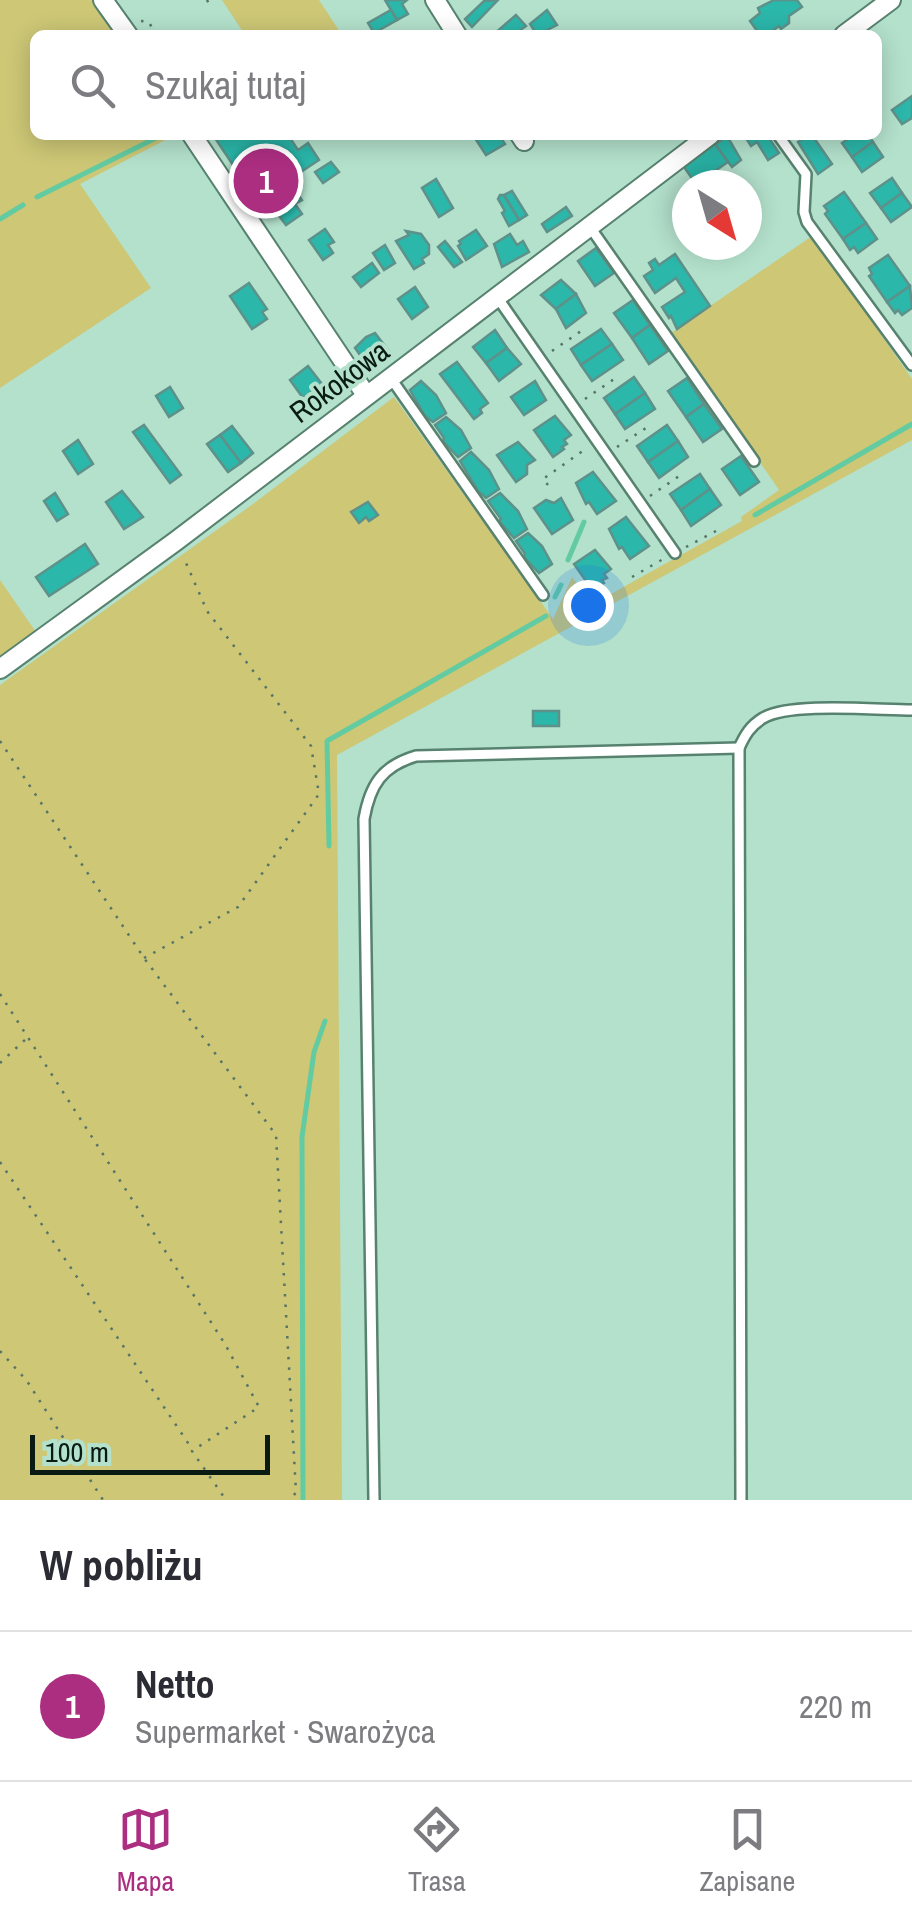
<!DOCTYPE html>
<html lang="pl">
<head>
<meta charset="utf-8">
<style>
	:root { --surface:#fff; --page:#f2f2f3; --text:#2b2b33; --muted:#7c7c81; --line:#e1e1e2; --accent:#ab2e80 }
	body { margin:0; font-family:"Archivo Narrow",sans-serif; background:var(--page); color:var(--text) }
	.compass { position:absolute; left:672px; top:170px; width:90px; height:90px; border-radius:50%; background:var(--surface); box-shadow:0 5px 25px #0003; rotate:143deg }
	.scale { position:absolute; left:30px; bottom:25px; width:240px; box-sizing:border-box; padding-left:10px; border:5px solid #091b13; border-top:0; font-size:28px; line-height:35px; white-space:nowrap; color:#091b13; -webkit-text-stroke:8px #b3e1cc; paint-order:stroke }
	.you { position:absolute; left:588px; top:605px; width:35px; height:35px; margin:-25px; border:8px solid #fff; border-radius:50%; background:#1a73e8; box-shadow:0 0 0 15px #1a73e833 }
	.badge { display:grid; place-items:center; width:65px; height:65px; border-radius:50%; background:var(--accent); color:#fff; font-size:32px; font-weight:700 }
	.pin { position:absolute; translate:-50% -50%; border:5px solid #fff; box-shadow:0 2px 10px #0006 }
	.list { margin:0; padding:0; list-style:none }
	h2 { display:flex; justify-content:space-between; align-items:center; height:130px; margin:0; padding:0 40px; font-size:42px }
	h2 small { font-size:32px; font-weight:400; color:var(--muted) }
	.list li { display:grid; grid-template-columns:65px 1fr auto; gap:30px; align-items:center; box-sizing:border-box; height:150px; padding:0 40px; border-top:2px solid var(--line) }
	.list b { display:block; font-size:38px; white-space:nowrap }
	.list p { margin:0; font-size:32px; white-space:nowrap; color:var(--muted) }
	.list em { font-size:32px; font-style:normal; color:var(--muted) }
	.icon { flex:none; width:55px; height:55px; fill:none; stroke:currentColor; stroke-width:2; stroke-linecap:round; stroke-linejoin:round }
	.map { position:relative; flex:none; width:912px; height:1500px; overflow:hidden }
	.search { position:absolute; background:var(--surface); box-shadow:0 5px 25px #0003; left:30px; right:30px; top:30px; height:110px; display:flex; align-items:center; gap:25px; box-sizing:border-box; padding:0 35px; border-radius:15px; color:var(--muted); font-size:38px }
	.sheet { height:280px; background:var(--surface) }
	nav { display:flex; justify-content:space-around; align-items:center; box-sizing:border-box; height:140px; border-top:2px solid var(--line); background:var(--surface); font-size:28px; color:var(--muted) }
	nav a { display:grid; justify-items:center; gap:5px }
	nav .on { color:var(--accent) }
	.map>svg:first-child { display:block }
	.green { fill:#cdc776 }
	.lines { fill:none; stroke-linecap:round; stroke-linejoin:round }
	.stream { stroke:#63cba1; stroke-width:5 }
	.building { fill:#2bb7aa; stroke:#5e918a; stroke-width:2.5 }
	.service-casing { stroke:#57826f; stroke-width:14 }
	.minor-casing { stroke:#57826f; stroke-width:22 }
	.path { stroke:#567567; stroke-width:2.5; stroke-dasharray:2.5 8; stroke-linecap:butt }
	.service { stroke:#fff; stroke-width:9 }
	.minor { stroke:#fff; stroke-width:18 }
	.labels { text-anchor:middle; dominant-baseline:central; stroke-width:8; stroke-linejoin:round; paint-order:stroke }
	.street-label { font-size:30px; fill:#091b13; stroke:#b3e1cc }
</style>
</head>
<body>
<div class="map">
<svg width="912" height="1500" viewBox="0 0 912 1500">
	<rect width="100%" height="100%" fill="#b3e1cc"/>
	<g class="green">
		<polygon points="0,0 95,0 120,35 35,35 35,135 175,135 80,184 151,288 0,388"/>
		<polygon points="222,0 319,0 342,35 245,35"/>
		<polygon points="812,236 912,379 912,440 337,755 342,1500 0,1500 0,685 253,504 394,397 553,619 572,577 593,604 742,521 741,517 779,490 671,333"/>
		<polygon points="0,580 38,635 0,662"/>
	</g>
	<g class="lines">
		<g class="stream">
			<polyline points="37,197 162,135"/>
			<polyline points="0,219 23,205"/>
			<polyline points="755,515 912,424"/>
			<polyline points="568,560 584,522"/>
			<polyline points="555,597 561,585"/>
			<polyline points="329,846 327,741 546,616"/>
			<polyline points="303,1500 302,1137 314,1052 325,1021"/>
		</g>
	</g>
	<g class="building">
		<polygon points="385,0 407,0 402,4 408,14 397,20"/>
		<polygon points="498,0 472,27 465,19 484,1"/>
		<polygon points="774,0 797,0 802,7 789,16 789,23 781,29 779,26 767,35 760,35 750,21 760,13 758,8"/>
		<polygon points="391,10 397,20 374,33 368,23"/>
		<polygon points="547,10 557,25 537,35 530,24"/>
		<polygon points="516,15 526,26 513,35 493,35"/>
		<polygon points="912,96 912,118 902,124 892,110"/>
		<polygon points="213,135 288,135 298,150 308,143 319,160 257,201"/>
		<polygon points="473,135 499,135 505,144 486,155"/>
		<polygon points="744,135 767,135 779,153 768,160 757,142 751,146"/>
		<polygon points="808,135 812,135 832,164 818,174 798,142"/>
		<polygon points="854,135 868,135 873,142 852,157 842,143"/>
		<polygon points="727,136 741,160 732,167 715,145"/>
		<polygon points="873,142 883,157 862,172 852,157"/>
		<polygon points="715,144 728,162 696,184 684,167"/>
		<polygon points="331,162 339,172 323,183 315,172"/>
		<polygon points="892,178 902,193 881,208 870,193"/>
		<polygon points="436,179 453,208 439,217 422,188"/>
		<polygon points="512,191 527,215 519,220 504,195"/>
		<polygon points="844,192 866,223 843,239 825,214 828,211 824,206"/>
		<polygon points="297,193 302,200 295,204 302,214 286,225 274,209"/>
		<polygon points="902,193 912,207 891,222 881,208"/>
		<polygon points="500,195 504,195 519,220 509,226 502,213 505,211 498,199"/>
		<polygon points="566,207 572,216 547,232 542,224"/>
		<polygon points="866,223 877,239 858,253 854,247 850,250 843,239"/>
		<polygon points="325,229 334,242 328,245 333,253 323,260 309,240"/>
		<polygon points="476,230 487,246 466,260 458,246 461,244 459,241"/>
		<polygon points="406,231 421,234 429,245 429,254 422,259 424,263 414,269 396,241 409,235"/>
		<polygon points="510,234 517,245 523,241 529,252 502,267 494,244"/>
		<polygon points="445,241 462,262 454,267 438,247"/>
		<polygon points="385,245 395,263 384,270 373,253"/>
		<polygon points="596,248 614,273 595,286 578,261"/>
		<polygon points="675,254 710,306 677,329 671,316 669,318 662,307 685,292 676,278 655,293 644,276 653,270 649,263 655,259 659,265"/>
		<polygon points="888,255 910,286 887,302 869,276 872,274 869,268"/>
		<polygon points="372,263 379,273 361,287 353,277"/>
		<polygon points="561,280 576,294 556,309 541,295"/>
		<polygon points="249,283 267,309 262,312 267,319 252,329 230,296"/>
		<polygon points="910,286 912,308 902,315 898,310 895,313 887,302"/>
		<polygon points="415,287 428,307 412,319 398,299"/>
		<polygon points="576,294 586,313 566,328 556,309"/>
		<polygon points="633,300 650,325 632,338 614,313"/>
		<polygon points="650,325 668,351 649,364 632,338"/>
		<polygon points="601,329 612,344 581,365 571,349"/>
		<polygon points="495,330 507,348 486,363 473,347"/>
		<polygon points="375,333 388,350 367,365 355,348 366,337"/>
		<polygon points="612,344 623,360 592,381 581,365"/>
		<polygon points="507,348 521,364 499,381 486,363"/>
		<polygon points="457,362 488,403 480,409 482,413 474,419 440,374"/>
		<polygon points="308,366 322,384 303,398 290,380"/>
		<polygon points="634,377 645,393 615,414 604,398"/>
		<polygon points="687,378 704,404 686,417 668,391"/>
		<polygon points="421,381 436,395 446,413 433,422 425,416 410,390"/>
		<polygon points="535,381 546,400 524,415 511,397"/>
		<polygon points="170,387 183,408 169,417 156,396"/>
		<polygon points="645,393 655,409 625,429 615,414"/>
		<polygon points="704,404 722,429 703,442 686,417"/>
		<polygon points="555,416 571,435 564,440 567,444 562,447 564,449 553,457 534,430"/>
		<polygon points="446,417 461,430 471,448 458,457 443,441 444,438 435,425"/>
		<polygon points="144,425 181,475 170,483 133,432"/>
		<polygon points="667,425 678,441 648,462 637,446"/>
		<polygon points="232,426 253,453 241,463 220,435"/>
		<polygon points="220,435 241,463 228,472 207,444"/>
		<polygon points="78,440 93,464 78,474 63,451"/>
		<polygon points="678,441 688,457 659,478 648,462"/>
		<polygon points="518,442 535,460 527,465 527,474 516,482 497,455"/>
		<polygon points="471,452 489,470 499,489 486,498 478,491 460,461"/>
		<polygon points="741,456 759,482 740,495 722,469"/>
		<polygon points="593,472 616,501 597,514 589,502 586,504 576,483"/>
		<polygon points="700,474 710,489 681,510 670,494"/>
		<polygon points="710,489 721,505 691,526 681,510"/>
		<polygon points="122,491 143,517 124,529 106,502"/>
		<polygon points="55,493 68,514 57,521 44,501"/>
		<polygon points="500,493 518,511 527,529 514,538 499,521 501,519 488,501"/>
		<polygon points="561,498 573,520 552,534 534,508 546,500 554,503"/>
		<polygon points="368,502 378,515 369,521 366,517 359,523 351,512"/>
		<polygon points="626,517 649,546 630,559 622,547 619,549 609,529"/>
		<polygon points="528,533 542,546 552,564 539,573 524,557 525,554 516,541"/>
		<polygon points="85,544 98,564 49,596 36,577"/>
		<polygon points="595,550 611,569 604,574 607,578 602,580 604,583 593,591 574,564"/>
		<rect x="533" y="711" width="26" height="15"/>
	</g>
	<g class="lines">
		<g class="service-casing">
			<g id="service">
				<polyline points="778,135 806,174 804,212 807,222 912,365"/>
				<polyline points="590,227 754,461"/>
				<polyline points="497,297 675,553"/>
				<polyline points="390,377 543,595"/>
				<path d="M374,1500L364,819C370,785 382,766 416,756L739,748"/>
				<path d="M741,1500L739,748C745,735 750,726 763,718C790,702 877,710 912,710"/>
			</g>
		</g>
		<g class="minor-casing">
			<g id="minor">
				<polyline points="103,0 128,35"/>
				<polyline points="435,0 457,35"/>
				<polyline points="844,35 891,0"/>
				<polyline points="192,135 366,395"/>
				<polyline points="520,135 524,141"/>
				<polyline points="0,669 176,541 710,135"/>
			</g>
		</g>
		<g class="path">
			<polyline points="207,0 209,4"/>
			<polyline points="141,21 149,22 153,30"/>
			<polyline points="552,351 584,329"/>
			<polyline points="585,399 617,377"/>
			<polyline points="617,447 649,426"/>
			<polyline points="548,485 543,479 587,448"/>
			<polyline points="650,496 682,474"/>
			<polyline points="686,547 716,531"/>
			<polyline points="632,577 665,558"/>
			<polyline points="0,741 144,958 276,1135 296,1492 291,1500"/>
			<polyline points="144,958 238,907 319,794 311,746 207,611 183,556"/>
			<polyline points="0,994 225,1344 259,1407 192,1451 226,1500"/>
			<polyline points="0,1063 28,1037"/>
			<polyline points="0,1162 192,1449"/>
			<polyline points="0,1351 27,1381 103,1500"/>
		</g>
		<use href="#service" class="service"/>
		<use href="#minor" class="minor"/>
	</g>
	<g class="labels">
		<g class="street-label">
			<text transform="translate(339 381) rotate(-37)">Rokokowa</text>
		</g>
	</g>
</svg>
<svg class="compass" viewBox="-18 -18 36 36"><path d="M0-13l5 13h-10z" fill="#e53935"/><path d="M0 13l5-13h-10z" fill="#7c7c81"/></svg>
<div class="scale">100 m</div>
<div class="you"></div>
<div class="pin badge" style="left:266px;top:181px">1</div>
<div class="search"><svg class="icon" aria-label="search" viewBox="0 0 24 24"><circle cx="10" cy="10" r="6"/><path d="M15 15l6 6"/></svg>Szukaj tutaj</div>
</div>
<section class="sheet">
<h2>W pobliżu<small></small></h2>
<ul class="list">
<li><span class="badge">1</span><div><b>Netto</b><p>Supermarket · Swarożyca</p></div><em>220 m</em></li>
</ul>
</section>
<nav>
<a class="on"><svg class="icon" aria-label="map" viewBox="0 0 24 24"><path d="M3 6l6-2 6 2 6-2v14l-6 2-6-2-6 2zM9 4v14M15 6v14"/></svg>Mapa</a>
<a><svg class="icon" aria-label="directions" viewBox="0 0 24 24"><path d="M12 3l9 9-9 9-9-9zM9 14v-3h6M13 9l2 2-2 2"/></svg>Trasa</a>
<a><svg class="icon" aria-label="saved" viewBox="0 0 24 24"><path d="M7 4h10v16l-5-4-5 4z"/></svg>Zapisane</a>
</nav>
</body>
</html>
